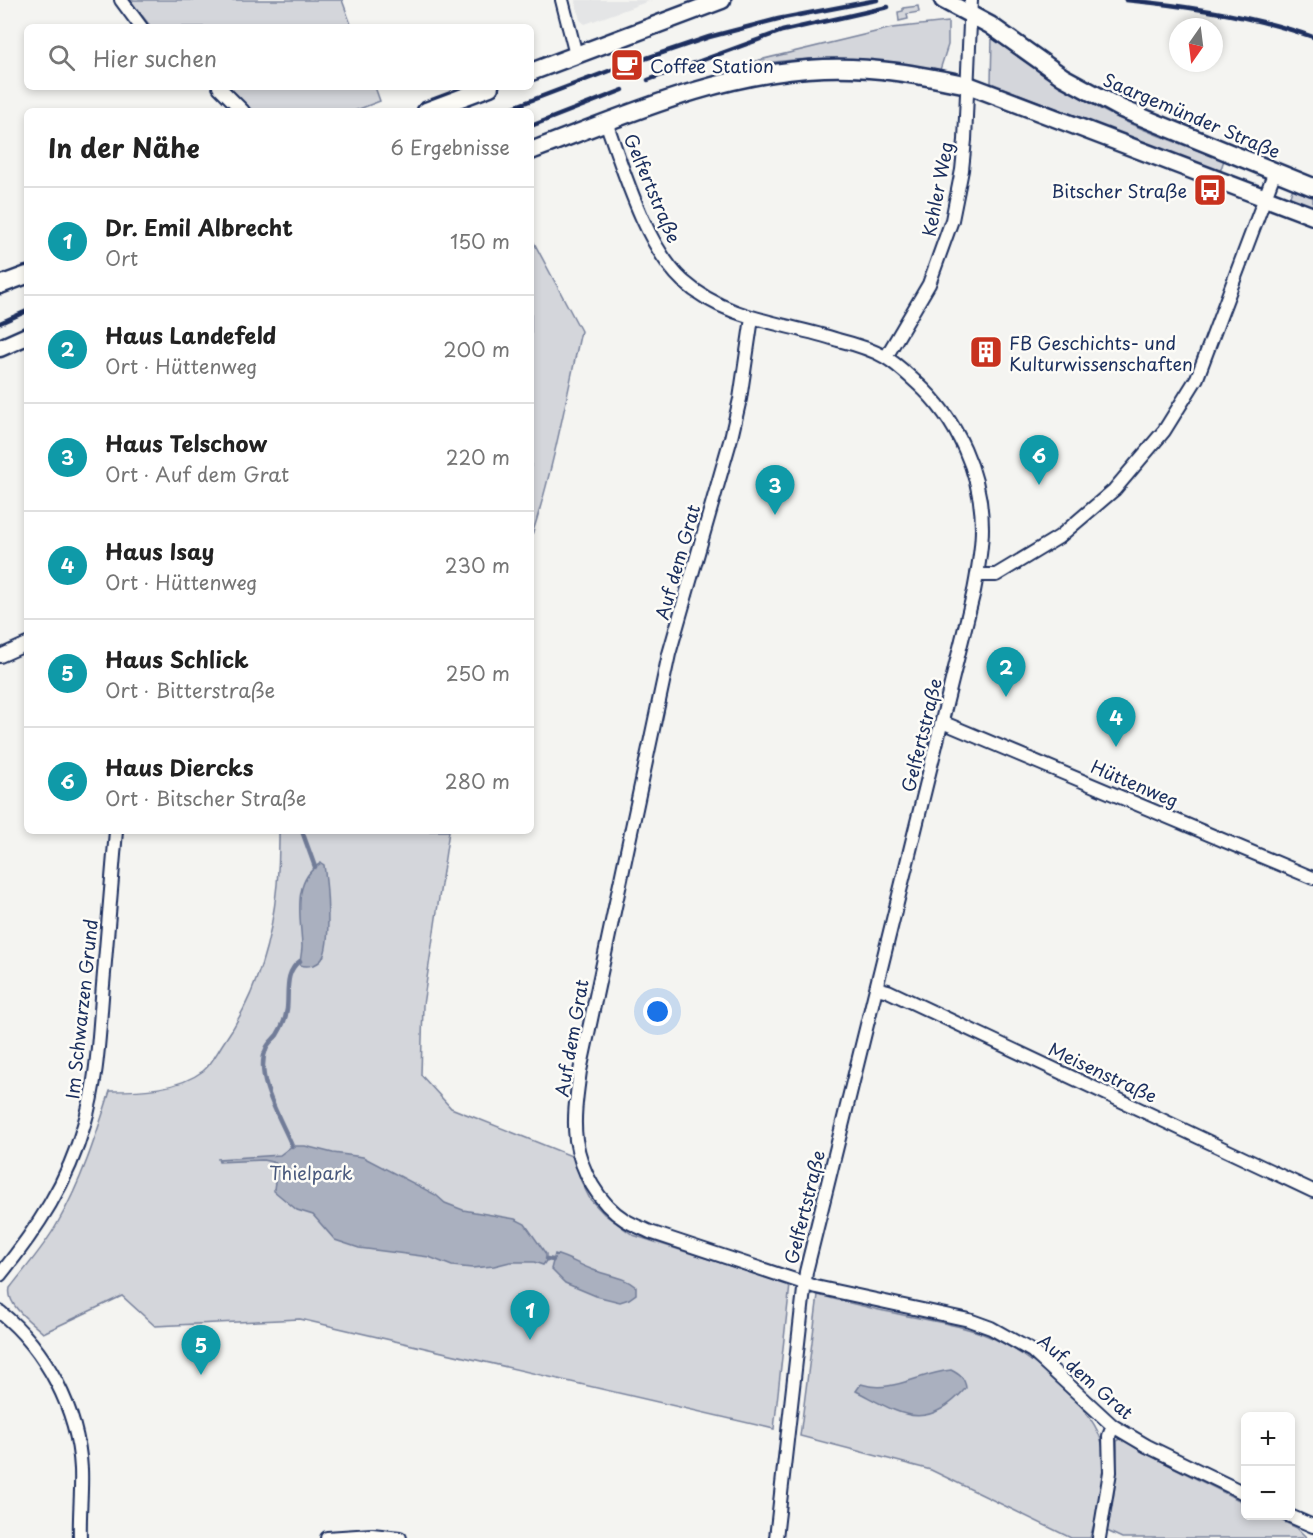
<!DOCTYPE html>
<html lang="de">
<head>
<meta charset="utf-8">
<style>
	:root { --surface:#fff; --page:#f6f6f6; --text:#222; --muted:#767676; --line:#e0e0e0; --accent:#c8321e }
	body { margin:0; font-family:"Playpen Sans",sans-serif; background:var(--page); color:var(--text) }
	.controls { position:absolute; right:18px; bottom:18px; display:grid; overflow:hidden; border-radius:9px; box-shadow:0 3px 9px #0003 }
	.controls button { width:54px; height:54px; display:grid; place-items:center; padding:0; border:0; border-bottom:2px solid var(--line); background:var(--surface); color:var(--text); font:30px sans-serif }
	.compass { position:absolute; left:1169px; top:18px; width:54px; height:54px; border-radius:50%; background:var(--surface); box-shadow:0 3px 9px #0003; rotate:194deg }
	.you { position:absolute; left:658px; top:1012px; width:21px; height:21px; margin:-15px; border:4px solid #fff; border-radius:50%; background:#1a73e8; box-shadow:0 0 0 9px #1a73e833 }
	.badge { display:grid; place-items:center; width:39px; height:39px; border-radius:50%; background:var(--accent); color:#fff; font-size:20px; font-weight:700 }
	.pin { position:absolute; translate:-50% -50px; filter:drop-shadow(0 2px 3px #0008) }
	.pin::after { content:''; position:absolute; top:32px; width:21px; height:18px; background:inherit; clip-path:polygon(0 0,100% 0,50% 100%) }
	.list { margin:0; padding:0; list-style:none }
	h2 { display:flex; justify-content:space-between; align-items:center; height:78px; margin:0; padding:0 24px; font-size:26px }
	h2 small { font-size:20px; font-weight:400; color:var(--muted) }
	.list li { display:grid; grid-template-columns:39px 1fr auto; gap:18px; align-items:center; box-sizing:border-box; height:108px; padding:0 24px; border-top:2px solid var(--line) }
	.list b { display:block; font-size:22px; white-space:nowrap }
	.list p { margin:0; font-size:20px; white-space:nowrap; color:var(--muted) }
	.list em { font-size:20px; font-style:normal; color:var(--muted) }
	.icon { flex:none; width:33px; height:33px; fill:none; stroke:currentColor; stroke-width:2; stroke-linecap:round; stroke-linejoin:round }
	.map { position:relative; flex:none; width:1313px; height:1538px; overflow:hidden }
	.search { position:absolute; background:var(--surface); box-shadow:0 3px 9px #0003; left:24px; top:24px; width:510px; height:66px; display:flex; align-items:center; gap:15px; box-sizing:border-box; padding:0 21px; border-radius:9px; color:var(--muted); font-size:22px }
	.panel { position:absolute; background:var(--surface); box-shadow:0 3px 9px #0003; left:24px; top:108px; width:510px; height:726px; border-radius:9px }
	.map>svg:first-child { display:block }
	.built { fill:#e4e5e6 }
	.green { fill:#d4d6db; stroke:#78829c; stroke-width:1.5 }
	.water { fill:#aab0bf; stroke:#717c98; stroke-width:1.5 }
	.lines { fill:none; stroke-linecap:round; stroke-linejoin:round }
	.stream { stroke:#717c98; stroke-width:4.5 }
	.street-casing { stroke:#1b2f5e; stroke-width:16 }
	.secondary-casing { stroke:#1b2f5e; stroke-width:21 }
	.street { stroke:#fdfcf7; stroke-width:12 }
	.secondary { stroke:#fdfcf7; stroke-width:16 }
	.rail { stroke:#1b2f5e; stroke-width:4.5 }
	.labels { text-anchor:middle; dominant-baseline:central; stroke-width:5; stroke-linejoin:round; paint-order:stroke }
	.poi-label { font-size:18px; fill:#1b2f5e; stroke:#fdfcf7; text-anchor:start }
	.street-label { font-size:18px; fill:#1b2f5e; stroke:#fdfcf7 }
	.park-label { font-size:18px; fill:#49597d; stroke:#fdfcf7 }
</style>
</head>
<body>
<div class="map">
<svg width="1313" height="1538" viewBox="0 0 1313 1538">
	<rect width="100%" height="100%" fill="#f4f4f1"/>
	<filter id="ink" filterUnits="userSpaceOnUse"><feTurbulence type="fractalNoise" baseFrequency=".0167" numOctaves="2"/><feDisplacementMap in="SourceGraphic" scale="12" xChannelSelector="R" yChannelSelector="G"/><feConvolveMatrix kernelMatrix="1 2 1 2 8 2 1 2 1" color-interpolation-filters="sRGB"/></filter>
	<g filter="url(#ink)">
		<polygon class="built" points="575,0 652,0 585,24 580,20"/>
		<g class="green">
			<polygon points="130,0 342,0 352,27 151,27"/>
			<polygon points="918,6 919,12 907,14 908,19 899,21 898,12 903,11 903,8"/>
			<path d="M948,22V45L940,70C873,56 805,54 738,68L739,65L892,28Z"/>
			<path d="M992,38C1029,64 1065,90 1104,111C1142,131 1184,145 1224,160L1220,172L991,83Z"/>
			<polygon points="227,87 375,87 380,101 354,111 253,111"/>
			<polygon points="1293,188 1313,195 1313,208 1289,199"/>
			<path d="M531,237L581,331C566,400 553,470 531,538Z"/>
			<path d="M279,831H449L423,1005L421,1075L451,1108L574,1157L581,1181L590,1199L604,1214L633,1235L790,1285L774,1429L300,1319L155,1326L122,1296L43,1333C31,1322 6,1305 10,1288C26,1267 44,1247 57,1224C81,1183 96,1136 110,1091C141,1091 178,1090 203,1071C211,1065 217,1053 222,1045C266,983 280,906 279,831Z"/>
			<path d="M818,1295C843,1301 868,1308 894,1313C924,1320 955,1323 983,1334C1015,1346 1042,1367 1066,1390C1081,1405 1097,1423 1102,1443C1109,1471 1098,1511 1090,1538H1071L931,1470L800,1436Z"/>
			<path d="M1122,1438L1141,1451L1245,1503L1246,1516H1272L1297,1528L1307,1538H1122L1107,1531C1114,1501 1118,1472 1117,1441Z"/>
		</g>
		<g class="water">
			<path d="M321,863L324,865C327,884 332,944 322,959C317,966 307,967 300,965C300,959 302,952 302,946C301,917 291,881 321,863Z"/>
			<path d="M292,1146H305L333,1153L363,1157L436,1195L445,1203L463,1210L515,1219L525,1224L546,1254V1261L543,1265L534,1262H510L494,1266L472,1268L452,1266L429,1257L359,1248L335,1240L313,1215L297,1210L274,1191C274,1181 279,1173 276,1163L263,1160L219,1162L218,1159L280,1155Z"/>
			<path d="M555,1254C569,1258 582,1266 596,1271C609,1276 625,1277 636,1287V1294L629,1299L620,1302L596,1296L565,1283L551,1269Z"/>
			<path d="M951,1370C959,1374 965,1378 966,1388C925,1434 901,1414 856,1391L861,1384C892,1394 919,1373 951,1370Z"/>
		</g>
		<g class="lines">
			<g class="stream">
				<polyline points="302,831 315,867"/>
				<path d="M292,1146C281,1119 254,1078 266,1049C268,1043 273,1040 277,1035C282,1027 286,1018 287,1009C289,992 284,972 300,961"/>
				<polyline points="547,1259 553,1260"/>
			</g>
			<g class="street-casing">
				<g id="street">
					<polyline points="121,0 141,27"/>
					<polyline points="562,0 576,55"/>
					<polyline points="219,87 243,111"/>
					<path d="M606,122C623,169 646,247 683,281C728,321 784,322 838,340C854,344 871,349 885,357C897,364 907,374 917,383C957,419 982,474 982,528C982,550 978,570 974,591L806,1272L776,1538"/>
					<path d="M752,318L740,399L731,438L669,654L580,1071C577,1093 573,1117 576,1140C581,1171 598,1203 625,1220C633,1225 642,1228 650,1232L816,1287L969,1320L991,1328L1032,1351L1113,1426L1147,1446L1246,1494"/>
					<polyline points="886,357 929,284 952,220 962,170 965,140 971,0"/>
					<polyline points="977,575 996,575 1059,537 1114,490 1164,431 1197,378 1275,171"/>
					<polyline points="0,656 27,644"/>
					<polyline points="942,722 1313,878"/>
					<polyline points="877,988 888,991 1313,1191"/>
					<path d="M0,1275C37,1229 68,1182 84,1125C98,1079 99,1032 103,985C107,934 112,882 116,831"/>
					<path d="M0,1312C46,1349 78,1410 81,1469C82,1492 79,1515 80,1538"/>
					<polyline points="1290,1516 1313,1526"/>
					<polyline points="327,1538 372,1535 400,1538"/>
					<polyline points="1099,1538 1110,1472 1109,1436 1113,1426"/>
				</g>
			</g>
			<g class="secondary-casing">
				<g id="secondary">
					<polyline points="943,0 990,25 1063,77 1122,109 1313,187"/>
					<polyline points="531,72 722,0"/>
					<polyline points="426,111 490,87"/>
					<path d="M531,151C626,115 721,72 824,68C873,66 921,75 968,85L1313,216"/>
					<polyline points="0,285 27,275"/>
					<polyline points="0,348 27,336"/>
				</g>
			</g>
			<use href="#street" class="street"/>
			<use href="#secondary" class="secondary"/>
			<g class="rail">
				<path d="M1126,0C1188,6 1254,16 1313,37"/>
				<polyline points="638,61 709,37 778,19 877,0"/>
				<polyline points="648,80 782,31 888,7"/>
				<polyline points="503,111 614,69"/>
				<polyline points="531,126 623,90"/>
				<polyline points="0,323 27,311"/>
			</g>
		</g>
	</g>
	<defs>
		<g id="cafe-square" transform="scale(1.725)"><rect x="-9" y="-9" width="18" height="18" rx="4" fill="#c8321e" stroke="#fdfcf7"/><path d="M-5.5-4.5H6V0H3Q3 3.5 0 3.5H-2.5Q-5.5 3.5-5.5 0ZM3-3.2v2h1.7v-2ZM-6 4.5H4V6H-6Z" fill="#fff"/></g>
		<g id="bus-square" transform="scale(1.725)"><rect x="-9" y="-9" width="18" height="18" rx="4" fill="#c8321e" stroke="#fdfcf7"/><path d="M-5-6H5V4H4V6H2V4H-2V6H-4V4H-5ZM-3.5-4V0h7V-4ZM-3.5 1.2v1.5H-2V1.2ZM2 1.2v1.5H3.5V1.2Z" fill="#fff"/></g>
		<g id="building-square" transform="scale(1.725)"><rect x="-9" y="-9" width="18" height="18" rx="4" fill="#c8321e" stroke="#fdfcf7"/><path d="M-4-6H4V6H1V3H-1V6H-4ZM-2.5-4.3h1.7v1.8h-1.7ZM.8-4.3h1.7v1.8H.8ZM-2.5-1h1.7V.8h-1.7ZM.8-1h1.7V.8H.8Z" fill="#fff"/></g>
	</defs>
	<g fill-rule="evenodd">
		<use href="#cafe-square" x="627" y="65"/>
		<use href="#bus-square" x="1210" y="190"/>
		<use href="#building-square" x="986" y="352"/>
	</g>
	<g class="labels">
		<g class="poi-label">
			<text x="650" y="65">Coffee Station</text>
			<text x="1187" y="190" text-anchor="end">Bitscher Straße</text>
			<text x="1009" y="342">FB Geschichts- und<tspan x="1009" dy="21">Kulturwissenschaften</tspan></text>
		</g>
		<g class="street-label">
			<text transform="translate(1192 115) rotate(23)">Saargemünder Straße</text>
			<text transform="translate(653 188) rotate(67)">Gelfertstraße</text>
			<text transform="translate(937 189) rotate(-79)">Kehler Weg</text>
			<text transform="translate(677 562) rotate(-74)">Auf dem Grat</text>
			<text transform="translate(921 735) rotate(-76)">Gelfertstraße</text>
			<text transform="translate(1135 783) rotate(23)">Hüttenweg</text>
			<text transform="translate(81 1009) rotate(-84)">Im Schwarzen Grund</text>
			<text transform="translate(571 1038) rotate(-80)">Auf dem Grat</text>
			<text transform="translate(1103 1072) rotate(25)">Meisenstraße</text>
			<text transform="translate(804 1207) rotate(-76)">Gelfertstraße</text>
			<text transform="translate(1086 1376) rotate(41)">Auf dem Grat</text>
		</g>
		<g class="park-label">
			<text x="311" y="1172">Thielpark</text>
		</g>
	</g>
</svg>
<div class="controls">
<button>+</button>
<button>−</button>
</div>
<svg class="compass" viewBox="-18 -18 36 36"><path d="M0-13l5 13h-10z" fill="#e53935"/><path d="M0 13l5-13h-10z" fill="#767676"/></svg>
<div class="you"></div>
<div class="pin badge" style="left:530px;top:1340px;background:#0f9aa8">1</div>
<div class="pin badge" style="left:1006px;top:697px;background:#0f9aa8">2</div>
<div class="pin badge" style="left:775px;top:515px;background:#0f9aa8">3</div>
<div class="pin badge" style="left:1116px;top:747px;background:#0f9aa8">4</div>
<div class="pin badge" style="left:201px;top:1375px;background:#0f9aa8">5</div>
<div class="pin badge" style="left:1039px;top:485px;background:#0f9aa8">6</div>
<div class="search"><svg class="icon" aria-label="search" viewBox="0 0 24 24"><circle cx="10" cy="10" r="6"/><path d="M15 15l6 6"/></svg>Hier suchen</div>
<section class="panel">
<h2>In der Nähe<small>6 Ergebnisse</small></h2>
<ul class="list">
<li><span class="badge" style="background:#0f9aa8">1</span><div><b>Dr. Emil Albrecht</b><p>Ort</p></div><em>150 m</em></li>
<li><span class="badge" style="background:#0f9aa8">2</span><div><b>Haus Landefeld</b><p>Ort · Hüttenweg</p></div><em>200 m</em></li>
<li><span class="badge" style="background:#0f9aa8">3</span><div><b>Haus Telschow</b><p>Ort · Auf dem Grat</p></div><em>220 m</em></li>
<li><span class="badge" style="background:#0f9aa8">4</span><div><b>Haus Isay</b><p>Ort · Hüttenweg</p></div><em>230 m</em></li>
<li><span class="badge" style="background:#0f9aa8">5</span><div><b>Haus Schlick</b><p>Ort · Bitterstraße</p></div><em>250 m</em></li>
<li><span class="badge" style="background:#0f9aa8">6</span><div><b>Haus Diercks</b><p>Ort · Bitscher Straße</p></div><em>280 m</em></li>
</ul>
</section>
</div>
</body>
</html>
